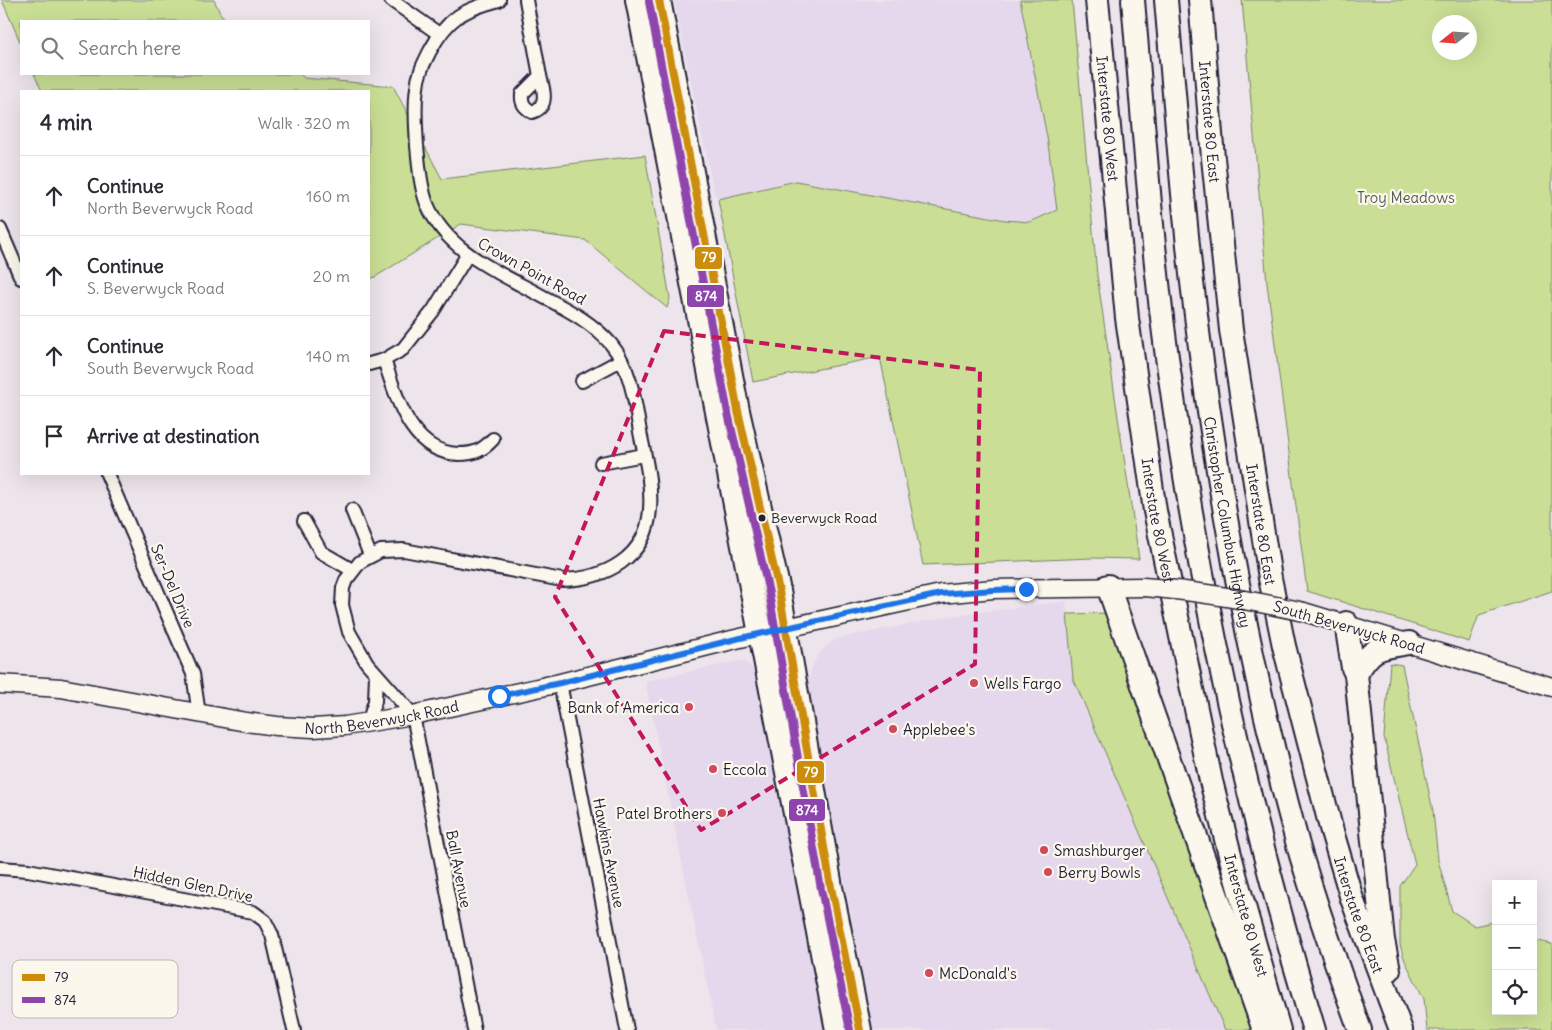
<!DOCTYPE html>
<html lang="en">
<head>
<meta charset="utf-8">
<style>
	:root { --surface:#fff; --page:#f2f2f3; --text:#2b2b33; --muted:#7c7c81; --line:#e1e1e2 }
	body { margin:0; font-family:Delius,sans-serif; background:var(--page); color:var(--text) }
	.controls { position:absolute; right:15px; bottom:15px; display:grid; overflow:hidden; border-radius:0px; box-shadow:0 5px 20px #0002 }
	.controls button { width:45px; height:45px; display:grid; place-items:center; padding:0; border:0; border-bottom:1px solid var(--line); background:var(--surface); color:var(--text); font:25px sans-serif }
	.compass { position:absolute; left:1432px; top:15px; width:45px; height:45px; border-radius:50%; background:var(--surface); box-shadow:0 5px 20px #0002; rotate:253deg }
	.stop { position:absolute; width:15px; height:15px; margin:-11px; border:4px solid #1a73e8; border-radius:50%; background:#fff }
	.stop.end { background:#1a73e8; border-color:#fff; box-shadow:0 1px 5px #0008 }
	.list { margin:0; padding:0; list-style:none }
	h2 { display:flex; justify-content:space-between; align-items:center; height:65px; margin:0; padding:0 20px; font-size:21px }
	h2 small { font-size:16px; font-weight:400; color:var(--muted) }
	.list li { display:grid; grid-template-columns:32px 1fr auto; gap:15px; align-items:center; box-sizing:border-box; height:80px; padding:0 20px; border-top:1px solid var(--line) }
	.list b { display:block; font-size:19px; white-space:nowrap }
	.list p { margin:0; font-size:16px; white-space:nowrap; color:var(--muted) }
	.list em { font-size:16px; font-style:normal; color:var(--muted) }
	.icon { flex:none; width:28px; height:28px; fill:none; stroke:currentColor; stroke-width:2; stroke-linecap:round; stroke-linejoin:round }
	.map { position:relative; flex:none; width:1552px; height:1030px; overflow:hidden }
	.search { position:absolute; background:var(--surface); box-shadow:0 5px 20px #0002; left:20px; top:20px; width:350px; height:55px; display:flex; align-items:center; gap:12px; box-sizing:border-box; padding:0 18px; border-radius:0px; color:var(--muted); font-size:19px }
	.panel { position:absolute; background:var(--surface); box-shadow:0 5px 20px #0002; left:20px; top:90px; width:350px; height:385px; border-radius:0px }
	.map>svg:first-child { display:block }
	.built { fill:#e5d8ec }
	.green { fill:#cadf95; stroke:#768068; fill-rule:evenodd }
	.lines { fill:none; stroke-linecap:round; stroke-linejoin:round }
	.street-casing { stroke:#22223b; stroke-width:16 }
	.secondary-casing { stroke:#22223b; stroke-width:21 }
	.highway-casing { stroke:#22223b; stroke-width:26 }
	.street { stroke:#fbf7ec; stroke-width:12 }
	.secondary { stroke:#fbf7ec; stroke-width:18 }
	.highway { stroke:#fbf7ec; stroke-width:22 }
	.secondary-bridge-casing { stroke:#22223b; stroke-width:21; stroke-linecap:butt }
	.secondary-bridge { stroke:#fbf7ec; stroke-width:18 }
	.bus-1-casing { stroke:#fbf7ec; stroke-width:11 }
	.bus-2-casing { stroke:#fbf7ec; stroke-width:11 }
	.bus-1 { stroke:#cc8c0c; stroke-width:8 }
	.bus-2 { stroke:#8e44ad; stroke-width:8 }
	.route { stroke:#1a73e8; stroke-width:6 }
	.marked { fill:none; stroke:#c2185b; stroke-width:4; stroke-dasharray:10 6; stroke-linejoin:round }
	.bus-dot { fill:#22223b; stroke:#fbf7ec; stroke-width:2 }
	.poi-dot { fill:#d1495b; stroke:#fbf7ec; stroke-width:2 }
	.labels { text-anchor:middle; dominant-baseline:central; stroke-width:4.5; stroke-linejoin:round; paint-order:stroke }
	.bus-label { font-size:14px; fill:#22223b; stroke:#fbf7ec; text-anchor:start }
	.street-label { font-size:15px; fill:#22223b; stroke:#fbf7ec }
	.park-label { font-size:15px; fill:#545b56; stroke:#fbf7ec }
	.poi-label { font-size:15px; fill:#22223b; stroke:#fbf7ec; text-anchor:start }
	.key { fill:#fbf7ec; stroke:#bab7b7; stroke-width:1 }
	.key-label { font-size:14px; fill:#22223b }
	.line-badge { stroke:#fbf7ec; stroke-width:2 }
	.badge-label { font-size:14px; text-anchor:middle; font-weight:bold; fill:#fff }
</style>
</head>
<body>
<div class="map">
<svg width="1552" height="1030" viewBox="0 0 1552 1030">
	<rect width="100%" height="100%" fill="#eee5ec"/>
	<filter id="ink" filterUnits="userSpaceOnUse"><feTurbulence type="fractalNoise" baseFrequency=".02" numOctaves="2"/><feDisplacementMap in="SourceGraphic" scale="10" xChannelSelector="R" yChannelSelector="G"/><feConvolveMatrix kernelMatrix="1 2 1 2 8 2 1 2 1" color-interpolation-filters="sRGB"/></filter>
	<g filter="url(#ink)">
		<g class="built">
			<polygon points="674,0 1020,0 1047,137 1057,210 1030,222 1005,220 796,181 718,199 714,193"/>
			<polygon points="1066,601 1073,678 1225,1030 873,1030 808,691 808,681 813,664 817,656 827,645 839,638 951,616"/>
			<polygon points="743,660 756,671 827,1030 716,1030 645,681"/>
		</g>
		<g class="green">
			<polygon points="2,0 214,0 220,13 227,21 21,21 21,44"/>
			<polygon points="1020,0 1072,0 1097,275 1139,559 1092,558 923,565 880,357 753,382 718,199 796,181 1005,220 1030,222 1057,210 1047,137"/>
			<path d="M1242,0H1552V591L1479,615L1469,642L1307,591L1267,283ZM1440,22H1470V52H1440Z"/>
			<polygon points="34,74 300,74 304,78 393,86 442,179 645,155 670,298 667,308 585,240 461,224 375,277 369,279 369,91 42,91"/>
			<polygon points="1110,613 1252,1030 1225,1030 1073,678 1067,614"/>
			<polygon points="1390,663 1402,665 1433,811 1438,860 1452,911 1475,926 1496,921 1496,1011 1533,1011 1533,940 1552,944 1552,1030 1427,1030 1424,999 1405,961 1400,945 1400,886 1415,864 1384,737"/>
		</g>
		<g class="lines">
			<g class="street-casing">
				<g id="street">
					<polyline points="391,0 439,34"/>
					<polyline points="526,0 540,76"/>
					<path d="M540,76C544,90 549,107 532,112C524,107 521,103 522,94Z"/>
					<polyline points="0,229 21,278"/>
					<path d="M384,360C397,397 410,453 459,454C475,454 483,450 493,439"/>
					<polyline points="369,364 384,360 403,349 433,311 468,254"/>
					<polyline points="582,381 621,360"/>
					<polyline points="601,463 644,455"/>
					<polyline points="107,474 193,674 199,714"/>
					<polyline points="352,510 370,555"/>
					<polyline points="304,521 321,552 352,570"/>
					<polyline points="560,683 627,1030"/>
					<polyline points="368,723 375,701 376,674"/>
					<polyline points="0,868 28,870 253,912 265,921 272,935 294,1030"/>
					<path d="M474,1030L413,715L367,663L349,632L342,605L343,588L346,580L360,562L381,551L404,550L562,580C605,579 647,558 650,509C652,483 645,457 640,432C635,402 631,368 611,344C591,321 566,309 540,295C498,272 447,252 427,204C420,186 419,165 417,146C416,127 414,107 417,88C418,74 424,63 430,51C448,17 463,10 499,0"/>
				</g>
			</g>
			<g class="secondary-casing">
				<g id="secondary">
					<polyline points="1304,612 1552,687"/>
					<path id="s1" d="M0,684L61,688L246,722L277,726L313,728L345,726L413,715L560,683L736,639L941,594L993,589L1143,587"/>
				</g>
			</g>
			<g class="highway-casing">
				<g id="highway">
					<polyline points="637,0 837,1030"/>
					<polyline points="659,0 738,411 779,591 831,887 860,1030"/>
					<path id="s2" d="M1097,0L1127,318L1155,511L1211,781L1236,878L1279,1030"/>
					<path d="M1133,0C1143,119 1151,238 1167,357C1198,585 1247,810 1314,1030"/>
					<path id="s3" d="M1166,0C1174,91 1181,183 1191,274C1213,466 1247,658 1298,845C1316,907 1338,969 1360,1030"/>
					<path id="s4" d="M1200,0L1213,158L1231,330L1270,578L1284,646L1331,828L1352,899L1401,1030"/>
					<polyline points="1108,586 1264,1030"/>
					<polyline points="1346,623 1353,668 1356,674 1383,940 1389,970"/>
					<path d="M1356,674C1373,646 1378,648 1409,643"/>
				</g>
			</g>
			<use href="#street" class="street"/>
			<use href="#secondary" class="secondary"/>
			<use href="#highway" class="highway"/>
			<g class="secondary-bridge-casing">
				<path id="secondary-bridge" d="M1143,587C1198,591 1250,600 1304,612"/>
			</g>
			<use href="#secondary-bridge" class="secondary-bridge"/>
			<g class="bus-1-casing">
				<polyline id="bus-1" points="659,0 738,411 779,591 831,887 860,1030"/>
			</g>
			<g class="bus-2-casing">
				<polyline id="bus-2" points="649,2 728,413 769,593 821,889 850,1030"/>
			</g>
			<use href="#bus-1" class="bus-1"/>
			<use href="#bus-2" class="bus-2"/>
		</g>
	</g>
	<g class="lines" filter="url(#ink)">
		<polyline class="route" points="499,696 560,683 736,639 941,594 993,590 1026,589"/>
	</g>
	<path class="marked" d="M664,331L980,370L975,664L701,830L555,597Z"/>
	<circle class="bus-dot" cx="762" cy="518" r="4.5"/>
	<g class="poi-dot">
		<circle cx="974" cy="683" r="5"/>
		<circle cx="689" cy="707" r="5"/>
		<circle cx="893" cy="729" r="5"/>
		<circle cx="713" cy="769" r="5"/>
		<circle cx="722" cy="813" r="5"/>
		<circle cx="1044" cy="850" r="5"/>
		<circle cx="1048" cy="872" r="5"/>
		<circle cx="929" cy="973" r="5"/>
	</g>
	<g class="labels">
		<g class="bus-label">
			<text x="771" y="518">Beverwyck Road</text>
		</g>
		<g class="street-label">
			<text stroke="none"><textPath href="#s2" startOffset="119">Interstate 80 West</textPath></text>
			<text stroke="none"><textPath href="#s4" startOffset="122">Interstate 80 East</textPath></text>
			<text transform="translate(532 271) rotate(29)">Crown Point Road</text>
			<text stroke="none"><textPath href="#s2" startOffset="524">Interstate 80 West</textPath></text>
			<text stroke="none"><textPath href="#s3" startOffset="526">Christopher Columbus Highway</textPath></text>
			<text stroke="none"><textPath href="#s4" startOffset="528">Interstate 80 East</textPath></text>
			<text transform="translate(173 586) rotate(67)">Ser-Del Drive</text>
			<text transform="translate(1349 627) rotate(16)">South Beverwyck Road</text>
			<text stroke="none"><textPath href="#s1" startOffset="386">North Beverwyck Road</textPath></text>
			<text transform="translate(609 853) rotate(79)">Hawkins Avenue</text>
			<text transform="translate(459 869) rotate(79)">Ball Avenue</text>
			<text transform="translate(193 884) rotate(12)">Hidden Glen Drive</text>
			<text stroke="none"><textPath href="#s2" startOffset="929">Interstate 80 West</textPath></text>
			<text stroke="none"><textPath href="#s4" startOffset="931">Interstate 80 East</textPath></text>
		</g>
		<g class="park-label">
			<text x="1406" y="197">Troy Meadows</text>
		</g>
		<g class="poi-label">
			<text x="984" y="683">Wells Fargo</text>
			<text x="679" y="707" text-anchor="end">Bank of America</text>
			<text x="903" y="729">Applebee's</text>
			<text x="723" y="769">Eccola</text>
			<text x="712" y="813" text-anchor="end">Patel Brothers</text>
			<text x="1054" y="850">Smashburger</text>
			<text x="1058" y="872">Berry Bowls</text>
			<text x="939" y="973">McDonald's</text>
		</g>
	</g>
	<rect x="12" y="960" width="166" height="58" rx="8" class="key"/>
	<rect x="22" y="974" width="23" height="7" fill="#cc8c0c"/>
	<rect x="22" y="997" width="23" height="6" fill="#8e44ad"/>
	<g class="key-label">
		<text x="54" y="982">79</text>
		<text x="54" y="1005">874</text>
	</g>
	<g class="line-badge">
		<rect x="694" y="246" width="29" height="24" rx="5" fill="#cc8c0c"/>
		<rect x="686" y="284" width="39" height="24" rx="5" fill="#8e44ad"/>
		<rect x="796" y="760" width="29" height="24" rx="5" fill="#cc8c0c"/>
		<rect x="788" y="798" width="38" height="24" rx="5" fill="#8e44ad"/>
	</g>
	<g class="badge-label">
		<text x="709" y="262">79</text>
		<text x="706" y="301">874</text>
		<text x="811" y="777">79</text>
		<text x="807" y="815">874</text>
	</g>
</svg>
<div class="controls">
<button>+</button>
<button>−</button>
<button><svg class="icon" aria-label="locate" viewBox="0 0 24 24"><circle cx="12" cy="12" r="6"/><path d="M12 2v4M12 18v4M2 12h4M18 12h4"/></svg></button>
</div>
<svg class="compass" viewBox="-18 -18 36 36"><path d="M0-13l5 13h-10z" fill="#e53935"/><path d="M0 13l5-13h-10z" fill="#7c7c81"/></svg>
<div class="stop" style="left:499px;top:696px"></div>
<div class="stop end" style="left:1026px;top:589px"></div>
<div class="search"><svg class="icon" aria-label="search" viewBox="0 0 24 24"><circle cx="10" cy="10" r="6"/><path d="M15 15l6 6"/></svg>Search here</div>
<section class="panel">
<h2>4 min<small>Walk · 320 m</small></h2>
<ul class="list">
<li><svg class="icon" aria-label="ahead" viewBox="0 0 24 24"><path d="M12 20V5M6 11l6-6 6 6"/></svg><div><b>Continue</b><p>North Beverwyck Road</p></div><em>160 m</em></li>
<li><svg class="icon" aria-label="ahead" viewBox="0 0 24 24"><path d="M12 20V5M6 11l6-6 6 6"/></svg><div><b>Continue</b><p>S. Beverwyck Road</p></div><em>20 m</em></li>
<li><svg class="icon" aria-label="ahead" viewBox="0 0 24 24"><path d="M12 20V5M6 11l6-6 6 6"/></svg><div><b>Continue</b><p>South Beverwyck Road</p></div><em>140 m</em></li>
<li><svg class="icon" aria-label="arrive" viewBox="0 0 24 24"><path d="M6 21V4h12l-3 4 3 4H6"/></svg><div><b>Arrive at destination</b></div></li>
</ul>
</section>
</div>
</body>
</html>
